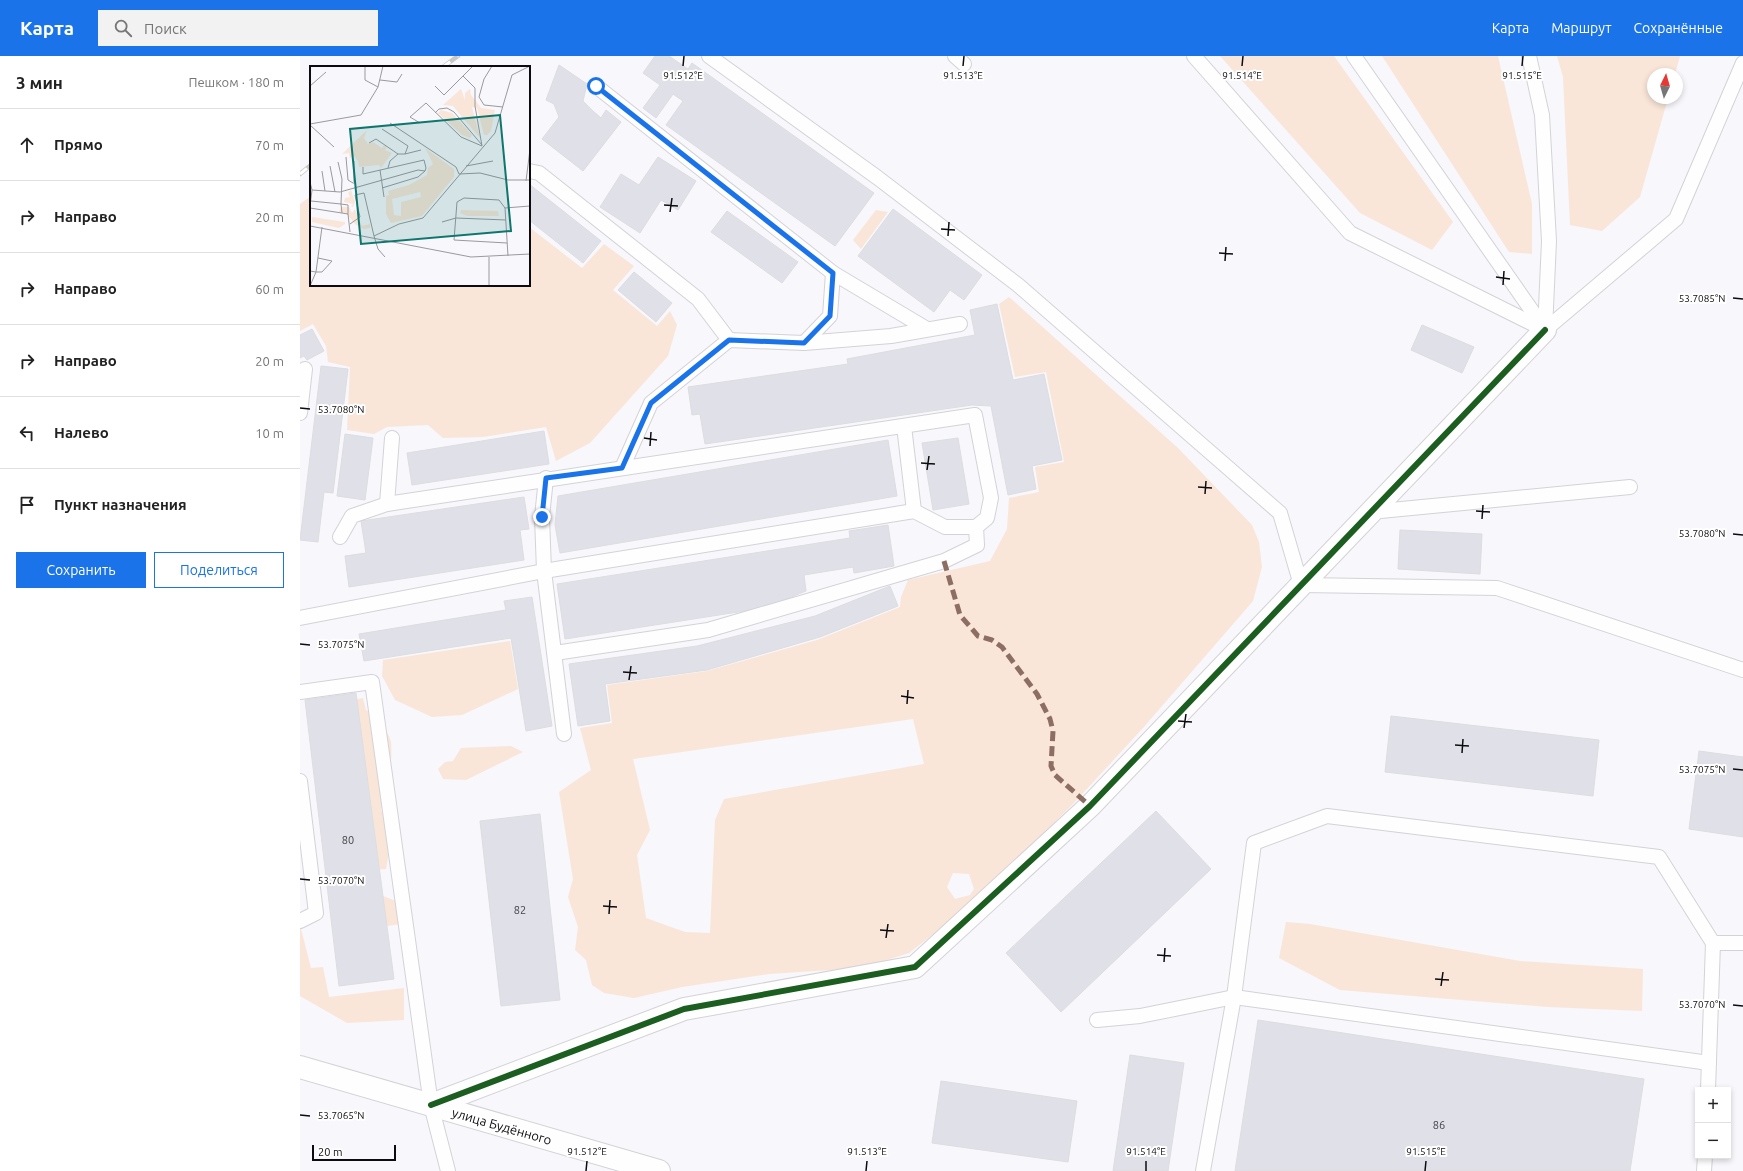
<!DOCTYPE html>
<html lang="ru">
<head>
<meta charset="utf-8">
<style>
	:root { --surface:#fff; --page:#f2f2f2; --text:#222; --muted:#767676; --line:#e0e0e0; --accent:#1a73e8 }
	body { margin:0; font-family:Ubuntu,sans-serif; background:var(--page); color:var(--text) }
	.controls { position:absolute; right:12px; bottom:12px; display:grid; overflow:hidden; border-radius:0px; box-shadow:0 2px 6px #0003 }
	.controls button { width:36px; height:36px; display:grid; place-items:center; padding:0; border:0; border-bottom:1px solid var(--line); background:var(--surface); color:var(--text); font:20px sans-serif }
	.compass { position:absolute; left:1347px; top:12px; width:36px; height:36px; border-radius:50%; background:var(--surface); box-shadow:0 2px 6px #0003; rotate:5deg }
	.scale { position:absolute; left:12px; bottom:10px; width:84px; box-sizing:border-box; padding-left:4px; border:2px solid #0c0c10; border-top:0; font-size:11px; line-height:14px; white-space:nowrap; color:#0c0c10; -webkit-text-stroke:3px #fff; paint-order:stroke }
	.stop { position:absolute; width:12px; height:12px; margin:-9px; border:3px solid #1a73e8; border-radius:50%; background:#fff }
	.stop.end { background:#1a73e8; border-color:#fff; box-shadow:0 1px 4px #0008 }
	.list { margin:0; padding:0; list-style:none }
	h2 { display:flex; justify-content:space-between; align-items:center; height:52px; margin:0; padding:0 16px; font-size:17px }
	h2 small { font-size:13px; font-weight:400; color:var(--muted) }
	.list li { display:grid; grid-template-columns:26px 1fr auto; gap:12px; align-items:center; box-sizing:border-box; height:72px; padding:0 16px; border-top:1px solid var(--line) }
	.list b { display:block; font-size:15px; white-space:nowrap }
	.list em { font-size:13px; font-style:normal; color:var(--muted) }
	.actions { display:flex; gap:8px; padding:12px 16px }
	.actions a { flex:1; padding:9px 0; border:1px solid var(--accent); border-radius:0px; text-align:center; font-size:14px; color:var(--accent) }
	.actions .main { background:var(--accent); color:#fff }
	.icon { flex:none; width:22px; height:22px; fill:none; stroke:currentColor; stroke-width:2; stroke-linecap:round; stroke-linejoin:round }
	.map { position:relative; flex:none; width:1443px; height:1115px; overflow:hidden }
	header { display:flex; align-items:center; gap:24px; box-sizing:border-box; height:56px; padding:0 20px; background:var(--accent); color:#fff }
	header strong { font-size:19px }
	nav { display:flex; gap:22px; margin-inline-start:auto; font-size:14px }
	.search { width:280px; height:36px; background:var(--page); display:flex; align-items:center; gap:10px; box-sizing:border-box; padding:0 14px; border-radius:0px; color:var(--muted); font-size:15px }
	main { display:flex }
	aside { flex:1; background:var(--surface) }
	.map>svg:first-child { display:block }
	.green { fill:#f9e6d9; fill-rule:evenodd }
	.building { fill:#e0e0e8; stroke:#dddde0 }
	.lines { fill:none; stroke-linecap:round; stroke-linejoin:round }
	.service-casing { stroke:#d3d3d7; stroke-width:16 }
	.minor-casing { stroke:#d3d3d7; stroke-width:24 }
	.primary-casing { stroke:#d3d3d7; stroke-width:24 }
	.service { stroke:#fefeff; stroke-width:14 }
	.minor { stroke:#fefeff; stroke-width:22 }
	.primary { stroke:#fefeff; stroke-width:22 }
	.rail-casing { stroke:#c8c8ca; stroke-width:4.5 }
	.rail { stroke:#fff; stroke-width:3; stroke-dasharray:9; stroke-linecap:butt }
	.quiet { stroke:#8d6e63; stroke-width:5; stroke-dasharray:10 5; stroke-linecap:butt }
	.cycleway-casing { stroke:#fff; stroke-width:8 }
	.cycleway { stroke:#1b5e20; stroke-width:6 }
	.route { stroke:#1a73e8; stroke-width:5 }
	.ticks { fill:none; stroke:#0c0c10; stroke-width:1.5 }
	.labels { text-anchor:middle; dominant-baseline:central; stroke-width:4; stroke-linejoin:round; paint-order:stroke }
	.number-label { font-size:11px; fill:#44444a }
	.street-label { font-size:13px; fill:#0c0c10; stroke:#fff }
	.inset-road { fill:none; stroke:#99999e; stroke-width:1 }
	.view { fill:#0f766e; fill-opacity:0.15; stroke:#0f766e; stroke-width:2 }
	.inset-edge { fill:none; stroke:#0c0c10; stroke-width:2 }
	.ticks-label { font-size:10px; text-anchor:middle; fill:#0c0c10; stroke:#fff; stroke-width:4; stroke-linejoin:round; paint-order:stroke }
</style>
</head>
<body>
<header>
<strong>Карта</strong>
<div class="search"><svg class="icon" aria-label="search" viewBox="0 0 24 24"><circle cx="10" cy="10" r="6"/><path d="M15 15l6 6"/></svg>Поиск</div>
<nav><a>Карта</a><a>Маршрут</a><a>Сохранённые</a></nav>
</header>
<main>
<aside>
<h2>3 мин<small>Пешком · 180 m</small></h2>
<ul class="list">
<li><svg class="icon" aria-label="ahead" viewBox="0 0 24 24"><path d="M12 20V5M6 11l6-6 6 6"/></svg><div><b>Прямо</b></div><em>70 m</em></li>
<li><svg class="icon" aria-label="right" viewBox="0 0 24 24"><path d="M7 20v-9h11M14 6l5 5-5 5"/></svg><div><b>Направо</b></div><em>20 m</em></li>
<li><svg class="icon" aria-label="right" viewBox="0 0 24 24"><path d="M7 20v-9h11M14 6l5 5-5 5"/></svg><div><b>Направо</b></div><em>60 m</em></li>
<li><svg class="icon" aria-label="right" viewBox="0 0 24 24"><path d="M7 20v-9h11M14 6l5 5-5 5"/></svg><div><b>Направо</b></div><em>20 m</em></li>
<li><svg class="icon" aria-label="left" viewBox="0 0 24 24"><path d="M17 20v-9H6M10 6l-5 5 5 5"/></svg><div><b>Налево</b></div><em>10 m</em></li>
<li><svg class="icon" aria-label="arrive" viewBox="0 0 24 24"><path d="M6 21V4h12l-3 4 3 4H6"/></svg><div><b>Пункт назначения</b></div></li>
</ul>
<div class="actions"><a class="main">Сохранить</a><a>Поделиться</a></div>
</aside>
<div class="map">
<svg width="1443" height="1115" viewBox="0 0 1443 1115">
	<rect width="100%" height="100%" fill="#f7f7fc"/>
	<g class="green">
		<polygon points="920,0 1034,0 1153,166 1132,194 1060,157"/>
		<polygon points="1082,0 1198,0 1232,148 1232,198 1209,196"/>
		<polygon points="1257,0 1380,0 1375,18 1353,18 1353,42 1368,42 1340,141 1302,175 1270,169 1263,21"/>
		<polygon points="11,140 11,229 229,229 229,171 282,212 304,188 334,210 313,234 357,270 370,255 377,269 368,300 290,387 256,405 246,371 183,381 143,382 128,369 87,371 74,378 47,374 50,311 28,306 26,290 13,268 0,275 0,148"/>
		<polygon points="576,154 588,156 561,193 553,184"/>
		<path d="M709,241L878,392L952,469L959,486L962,511L953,545L843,672L773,748L670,850L609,897L561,912L469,918L382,931L334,942L304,937L292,929L286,904L275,894L278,871L268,841L273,823L259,736L291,714L280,672L312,667L307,629L407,615L517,584L600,551L601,541L608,524L690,505L707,473L709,442L739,436L735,411L764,406L746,316L715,321L699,248ZM613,663L624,708L424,743L415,764L410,877L385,876L346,862L337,799L350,774L333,703ZM653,817L669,818L674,833L670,839L655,843L647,831Z"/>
		<polygon points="210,585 218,633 162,659 132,661 95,644 82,620 83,604"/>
		<path d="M63,642L66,654C73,658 90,677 91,686C93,708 87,732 81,754L93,773L86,813L70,814L48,645Z"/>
		<polygon points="211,690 223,696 166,724 143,723 138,713 145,706 153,705 161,692"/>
		<polygon points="78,838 96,845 101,868 87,870 72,855"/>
		<polygon points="986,866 1010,868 1220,905 1343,913 1342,955 1248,951 1040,934 979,902"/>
		<polygon points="0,869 11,912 23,911 29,941 104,932 104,964 47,967 0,940"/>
	</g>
	<g class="building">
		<polygon points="355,0 369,0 388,13 392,7 574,137 535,190 366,69 383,45 373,38 356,62 343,52 360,29 343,17"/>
		<polygon points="259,9 287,28 283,45 293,55 301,62 306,54 321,66 283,115 242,83 259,61 254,48 246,44"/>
		<polygon points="358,101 396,125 378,154 361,144 340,177 300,151 321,118 339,129"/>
		<polygon points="229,128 301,185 283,207 229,164"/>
		<polygon points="593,153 682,219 664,244 650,234 634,256 558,200"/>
		<polygon points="427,155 498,206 482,227 411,176"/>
		<polygon points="334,216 372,247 356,266 318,234"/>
		<polygon points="697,248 713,324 744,318 762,404 732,410 736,433 708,439 691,350 672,349 405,388 400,358 392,359 388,331 548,308 547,303 675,279 670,254"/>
		<polygon points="1122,269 1174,291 1162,317 1111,294"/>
		<polygon points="12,273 24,295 7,304 4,300 0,302 0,279"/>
		<polygon points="21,310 48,313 33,437 24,436 18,486 0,484"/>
		<polygon points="244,375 249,408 112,429 107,397"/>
		<polygon points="45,378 73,382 65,444 37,440"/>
		<polygon points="658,382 669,448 633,454 622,387"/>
		<polygon points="588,384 597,440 260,497 255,469 258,440"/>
		<polygon points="224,441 229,473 220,474 224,504 49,531 45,500 66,497 61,465"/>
		<polygon points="588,469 594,510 554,517 553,511 504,519 506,535 464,552 265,583 257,528 550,482 549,475"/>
		<polygon points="1100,474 1182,478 1180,518 1098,513"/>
		<polygon points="590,530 598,550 520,581 407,614 305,628 310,665 278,670 269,608 397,590 515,560"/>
		<polygon points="232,541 252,670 226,675 211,582 64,605 59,578 206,554 204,545"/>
		<polygon points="56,637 94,923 39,930 5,644"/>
		<polygon points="1091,660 1299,684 1293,740 1085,716"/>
		<polygon points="1399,695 1443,701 1443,781 1389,773"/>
		<polygon points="856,755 911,813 761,956 706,897"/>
		<polygon points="240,758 260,944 201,950 180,765"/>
		<polygon points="958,964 1344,1023 1330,1115 935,1115"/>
		<polygon points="830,999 884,1007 868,1115 813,1115"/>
		<polygon points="641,1025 777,1045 768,1106 632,1087"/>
	</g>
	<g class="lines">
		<g class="service-casing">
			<g id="service">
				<polyline points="409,0 578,122 718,229 980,457 1001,529 1197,532 1443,614"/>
				<polyline points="655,0 664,8"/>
				<polyline points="894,0 1050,177 1245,274"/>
				<polyline points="1054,0 1244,272"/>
				<polyline points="1229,0 1242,59 1249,185 1245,274"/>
				<polyline points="296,30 533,217 530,260 504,287 429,284 351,347 322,412"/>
				<polyline points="229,115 239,117 398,243 429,284"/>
				<polyline points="533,217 627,273"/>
				<polyline points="1245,274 1376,163 1443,7"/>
				<polyline points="504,287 591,280 660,268"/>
				<polyline points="0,357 5,313"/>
				<polyline points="604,370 614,455"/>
				<polyline points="246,422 242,461 244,515 264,678"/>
				<polyline points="1070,456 1330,431"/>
				<polyline points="40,481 52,460 87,448"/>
				<polyline points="0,562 244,515 614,455 645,471 676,471 687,462 691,442 675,359 87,448 92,382"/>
				<polyline points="255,597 408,574 644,505 677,489 676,471"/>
				<polyline points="0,636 72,626 131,1049 148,1115"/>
				<polyline points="0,725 16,857 0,865"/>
				<polyline points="1413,887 1443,887"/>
				<polyline points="797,964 840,960 934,941 1409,1007"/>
				<polyline points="903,1115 934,941 954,787 1027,760 1359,801 1413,887 1408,1034"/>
				<polyline points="1404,1115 1405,1100"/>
			</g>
		</g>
		<g class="minor-casing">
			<polyline id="minor" points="131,1049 384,953 615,911 790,750 1245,274"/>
		</g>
		<g class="primary-casing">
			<polyline id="primary" points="0,1011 359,1115"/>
		</g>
		<use href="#service" class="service"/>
		<use href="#minor" class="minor"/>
		<use href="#primary" class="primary"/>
		<g class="rail-casing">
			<g id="rail">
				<polyline points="143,11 158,0"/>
				<polyline points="0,118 11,109"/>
			</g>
		</g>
		<use href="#rail" class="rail"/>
		<polyline class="quiet" points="644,505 660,559 678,580 692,584 702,591 737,638 750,663 753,675 751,710 755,719 790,750"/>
		<g class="cycleway-casing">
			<polyline id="cycleway" points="131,1049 384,953 615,911 790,750 1245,274"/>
		</g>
		<use href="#cycleway" class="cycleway"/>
	</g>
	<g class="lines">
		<polyline class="route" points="242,461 246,422 322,412 351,347 429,284 504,287 530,260 533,217 296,30"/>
	</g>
	<path class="ticks" d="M383,10L384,0M663,10L664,0M942,10L943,0M1222,10L1223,0M364,149L378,150M370,156L372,142M641,173L655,174M648,180L649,166M919,197L933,198M925,205L926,191M1196,221L1210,223M1203,229L1204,215M1433,242L1443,243M0,352L10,353M344,382L357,384M350,390L351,376M621,407L635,408M627,414L629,400M898,431L912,432M905,438L906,425M1176,455L1190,456M1182,463L1183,449M1433,478L1443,479M0,588L10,589M323,616L337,617M329,624L331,610M601,640L614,642M607,648L608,634M878,665L892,666M884,672L886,658M1155,689L1169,690M1162,697L1163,683M1433,713L1443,714M0,823L10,824M303,850L317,851M309,858L310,844M580,874L594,875M586,882L588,868M857,899L871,900M864,906L865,892M1135,923L1149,924M1141,930L1143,916M1433,949L1443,950M0,1059L10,1060M286,1115L287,1105M566,1115L567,1105M846,1115V1105M1125,1115L1126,1105"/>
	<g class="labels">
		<g class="number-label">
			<text x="48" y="784">80</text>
			<text x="220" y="854">82</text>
			<text x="1139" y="1069">86</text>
		</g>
		<g class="street-label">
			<text transform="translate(202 1070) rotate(16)">улица Будённого</text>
		</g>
	</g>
	<g transform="translate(10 10)">
		<rect width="220" height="220" fill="#f7f7fc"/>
		<path d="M151,23L155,34V27L160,23L161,29L171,42L185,44L181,65L177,69H174L167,42L162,41L170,72L143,40L133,39ZM131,44L142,47L162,69L160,72L152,69L128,47ZM57,64L54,72L58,78L63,76L72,82L74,79L77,81L75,84L82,87L71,102L69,99L49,101L48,95L44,90L40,92L39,87L32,88ZM115,82L144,103V111L112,150L81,157L76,148V130L79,129L78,125L99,119L117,109L118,102L123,98ZM110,126L111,131L91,136V150L84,149L82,133ZM41,124L45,136L43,141H41L43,138L34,136L35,132L40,131L38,127ZM31,141H39L42,147L45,143L52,160L60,158V162L54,163L45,158L36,147L29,146ZM151,144L188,145L189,150H157L150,147ZM2,151L35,156V158L29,162L2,156Z" fill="#f9e6d9" fill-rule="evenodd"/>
		<path class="inset-road" d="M55,0V14L68,21M182,0L174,13L169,31L174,39L193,41M153,10L165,22V40L172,80M70,14L87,16L92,8M0,20L16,6M125,20L134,29L163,0M125,47L129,43L137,42L144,46L172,79M80,57L146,101L149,108L170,107L198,114H220M110,57L100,51L116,37L151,71L172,80M0,58L51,49L68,21L73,0M0,59L24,81M72,63L98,80L95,88H88L80,95L78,102M59,77L66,73L88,88M95,88L111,84M36,91L38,114L43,117M20,100L25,126M156,100L183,95M70,104L74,131M12,105L15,125M216,115L220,83M0,116L2,124L30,126L108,104L115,105L116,102L114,94L53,108V101M44,118V95M72,122L108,111L115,105M1,135L31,138L32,113L28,96M0,140L2,124M0,142L38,148L40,166M195,142L220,140M32,147L31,138L38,139V148M132,156L146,152L196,154M40,158L50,151L45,129L54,127L64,170L68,183L75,191M0,160L161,191L220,188M64,170L89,158L113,152L185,67L202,9L220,0M197,177L144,174L147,136L154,132L189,134L195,142L198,190M0,205L6,206L12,161M179,219V191M0,220L6,206H12L22,195L8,192"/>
		<path class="view" d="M190,49L201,165L51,178L40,63Z"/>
		<rect width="220" height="220" class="inset-edge"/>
	</g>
	<g class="ticks-label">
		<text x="383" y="23">91.512°E</text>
		<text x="663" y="23">91.513°E</text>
		<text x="942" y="23">91.514°E</text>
		<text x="1222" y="23">91.515°E</text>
		<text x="1402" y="246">53.7085°N</text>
		<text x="41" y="357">53.7080°N</text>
		<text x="1402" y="481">53.7080°N</text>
		<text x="41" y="592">53.7075°N</text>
		<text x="1402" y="717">53.7075°N</text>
		<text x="41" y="828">53.7070°N</text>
		<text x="1402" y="952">53.7070°N</text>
		<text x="41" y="1063">53.7065°N</text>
		<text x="287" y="1099">91.512°E</text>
		<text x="567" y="1099">91.513°E</text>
		<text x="846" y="1099">91.514°E</text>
		<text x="1126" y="1099">91.515°E</text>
	</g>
</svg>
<div class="controls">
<button>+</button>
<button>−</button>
</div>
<svg class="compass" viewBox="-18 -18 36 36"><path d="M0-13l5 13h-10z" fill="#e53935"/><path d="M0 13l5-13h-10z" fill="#767676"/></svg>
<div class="scale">20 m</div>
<div class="stop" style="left:296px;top:30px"></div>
<div class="stop end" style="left:242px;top:461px"></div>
</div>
</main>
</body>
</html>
